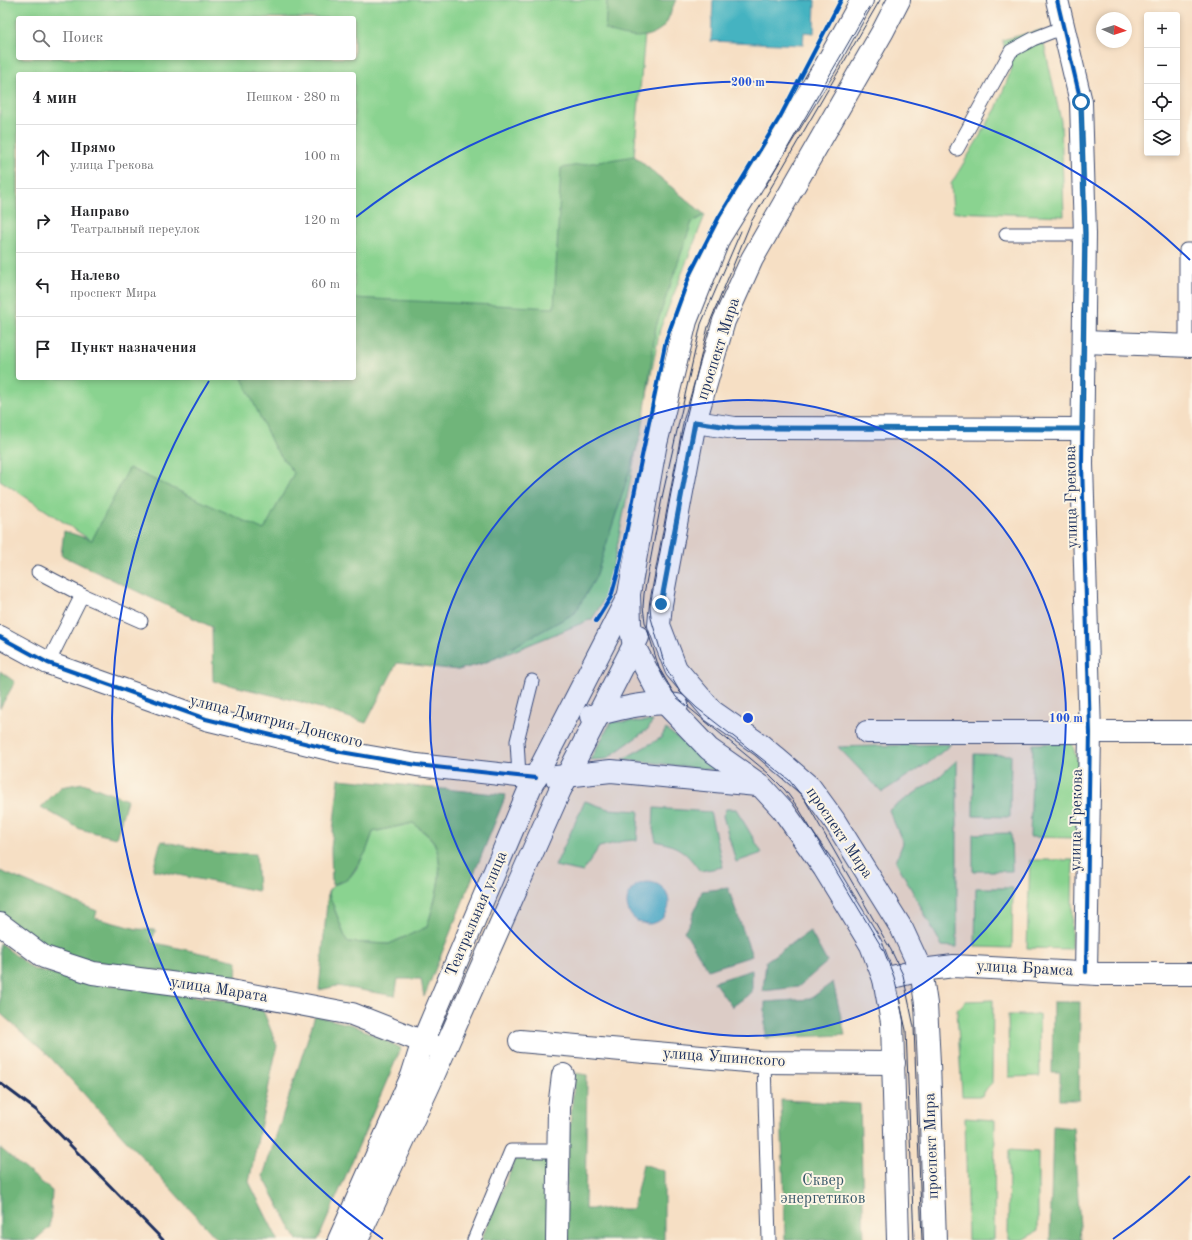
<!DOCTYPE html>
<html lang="ru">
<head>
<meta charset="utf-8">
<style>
	:root { --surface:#fff; --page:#f6f6f6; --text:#202124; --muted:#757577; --line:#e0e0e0 }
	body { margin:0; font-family:"Old Standard TT",serif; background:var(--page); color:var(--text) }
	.controls { position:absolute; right:12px; top:12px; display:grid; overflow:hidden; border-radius:4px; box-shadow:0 2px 6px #0003 }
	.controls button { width:36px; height:36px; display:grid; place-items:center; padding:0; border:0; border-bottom:1px solid var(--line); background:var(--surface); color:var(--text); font:20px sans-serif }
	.compass { position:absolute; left:1096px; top:12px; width:36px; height:36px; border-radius:50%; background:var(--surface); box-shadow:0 2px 6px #0003; rotate:93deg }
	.stop { position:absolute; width:12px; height:12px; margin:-9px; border:3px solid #1f6fb2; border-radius:50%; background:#fff }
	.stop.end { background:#1f6fb2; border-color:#fff; box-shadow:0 1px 4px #0008 }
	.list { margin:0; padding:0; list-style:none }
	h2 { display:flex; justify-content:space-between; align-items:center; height:52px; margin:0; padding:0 16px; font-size:17px }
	h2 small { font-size:13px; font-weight:400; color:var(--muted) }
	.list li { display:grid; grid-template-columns:26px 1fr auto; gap:12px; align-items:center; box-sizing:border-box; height:64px; padding:0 16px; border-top:1px solid var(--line) }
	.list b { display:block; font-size:15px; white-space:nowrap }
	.list p { margin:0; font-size:13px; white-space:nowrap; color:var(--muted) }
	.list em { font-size:13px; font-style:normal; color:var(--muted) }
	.icon { flex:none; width:22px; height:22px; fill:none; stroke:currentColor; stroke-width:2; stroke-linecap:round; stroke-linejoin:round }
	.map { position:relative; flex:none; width:1192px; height:1240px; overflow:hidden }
	.search { position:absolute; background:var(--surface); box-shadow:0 2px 6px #0003; left:16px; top:16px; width:340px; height:44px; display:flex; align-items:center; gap:10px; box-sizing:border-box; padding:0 14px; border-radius:4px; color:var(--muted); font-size:15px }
	.panel { position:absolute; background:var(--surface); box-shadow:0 2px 6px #0003; left:16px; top:72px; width:340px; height:308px; border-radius:4px }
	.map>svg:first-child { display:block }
	.green { fill:#8ad390; stroke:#528177; fill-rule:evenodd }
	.forest { fill:#6fb57a; stroke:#45726c }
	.water { fill:#45b3c1; stroke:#307190 }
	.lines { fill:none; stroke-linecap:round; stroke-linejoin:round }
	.service-casing { stroke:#3c496d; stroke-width:15 }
	.minor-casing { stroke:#3c496d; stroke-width:24 }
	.tertiary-casing { stroke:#3c496d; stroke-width:24 }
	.primary-casing { stroke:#3c496d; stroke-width:24 }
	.service { stroke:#fff; stroke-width:13 }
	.minor { stroke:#fff; stroke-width:22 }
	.tertiary { stroke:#fff; stroke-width:22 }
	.primary { stroke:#fff; stroke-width:22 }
	.tram { stroke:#1b2f5e; stroke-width:1 }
	.rail { stroke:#1b2f5e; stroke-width:3 }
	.cycleway-casing { stroke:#fcf5e5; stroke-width:6 }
	.cycleway { stroke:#0057b8; stroke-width:4 }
	.route { stroke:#1f6fb2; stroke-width:5 }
	.ring { fill:none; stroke:#1d4ed8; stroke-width:2 }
	.labels { text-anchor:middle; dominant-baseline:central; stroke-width:4; stroke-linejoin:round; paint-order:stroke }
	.street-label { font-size:16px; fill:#1b2f5e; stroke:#fcf5e5 }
	.park-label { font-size:16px; fill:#37586a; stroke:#fcf5e5 }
	.centre { fill:#1d4ed8; stroke:#fcf5e5; stroke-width:2 }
	.ring-label { font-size:12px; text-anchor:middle; font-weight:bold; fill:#1d4ed8; stroke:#fcf5e5; stroke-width:4; stroke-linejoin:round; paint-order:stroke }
</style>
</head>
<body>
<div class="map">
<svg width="1192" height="1240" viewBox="0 0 1192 1240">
	<rect width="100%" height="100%" fill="#fcf5e5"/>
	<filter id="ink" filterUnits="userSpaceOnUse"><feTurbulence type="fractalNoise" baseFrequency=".025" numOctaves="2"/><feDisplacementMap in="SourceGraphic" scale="8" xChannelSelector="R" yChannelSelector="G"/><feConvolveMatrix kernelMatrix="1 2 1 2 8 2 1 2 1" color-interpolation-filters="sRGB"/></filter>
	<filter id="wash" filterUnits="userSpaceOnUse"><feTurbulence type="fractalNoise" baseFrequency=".012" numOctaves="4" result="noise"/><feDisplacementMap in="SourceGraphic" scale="16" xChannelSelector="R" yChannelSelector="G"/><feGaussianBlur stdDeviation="0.9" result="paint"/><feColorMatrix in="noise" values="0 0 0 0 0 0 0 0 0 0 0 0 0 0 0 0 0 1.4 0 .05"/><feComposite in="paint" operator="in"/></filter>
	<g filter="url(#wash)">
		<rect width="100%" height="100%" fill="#f6dfc4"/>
		<g class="green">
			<path d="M0,0H648L634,156L705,215L660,329L608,593L592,619L484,663L458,670L217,624L0,480ZM18,18H354V58H18ZM18,74H354V378H18Z"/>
			<polygon points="1041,30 1061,121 1064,216 953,212 951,184 996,109 1012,68 1002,40"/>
			<polygon points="653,721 648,729 606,759 590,760 611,722"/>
			<polygon points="666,729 721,771 623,759 661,738"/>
			<polygon points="1072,743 1078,764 1076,838 1030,837 1033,744"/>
			<polygon points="951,744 931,761 882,792 838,747"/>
			<polygon points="974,754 1011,755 1010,817 973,816"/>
			<polygon points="957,760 957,947 942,946 896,861 903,843 889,810 939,777"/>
			<polygon points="585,801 608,809 639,811 637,840 624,841 599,847 583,872 555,866"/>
			<path d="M654,808L710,812L723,867L700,871C685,851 681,847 656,841L653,829Z"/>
			<polygon points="726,809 736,809 762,853 736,862 723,816"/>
			<path d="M413,823C419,829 432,837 435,845C446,870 434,902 427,927L389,944L347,942L328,892C335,880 343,885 350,877C361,864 368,848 373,832Z"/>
			<polygon points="1011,833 1012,871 973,871 973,834"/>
			<polygon points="1030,860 1073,860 1071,949 1027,948"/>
			<polygon points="976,888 1013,888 1012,948 975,947"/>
			<polygon points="993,1000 992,1083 987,1088 982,1096 962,1096 957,1010 966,1001"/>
			<polygon points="1008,1015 1039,1015 1040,1076 1009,1077"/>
			<polygon points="965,1118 995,1120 994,1240 968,1240"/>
			<polygon points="1009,1150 1038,1152 1038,1231 1022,1240 1008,1240"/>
		</g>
		<g class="forest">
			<path d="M607,0H676C672,7 669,20 664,26C648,42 623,38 605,29Z"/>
			<polygon points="634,156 705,215 692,222 656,326 642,432 596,577 575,613 484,663 458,670 397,663 366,723 301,702 213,681 212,627 61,555 64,531 92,540 129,468 264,530 294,473 274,447 242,378 354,378 354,298 554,308 561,168"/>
			<polygon points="0,671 15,682 0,708"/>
			<path d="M339,779L506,795L424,997L421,979H398L395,996L337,986L319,990L328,892L347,942L389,944L427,927C434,903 446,870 435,844C432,837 419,828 413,823L373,832L366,852L349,878L332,885L331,848Z"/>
			<polygon points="83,783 127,800 116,838 80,829 41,807 61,787"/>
			<polygon points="161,841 217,853 256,854 258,891 153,870"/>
			<polygon points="0,871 97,911 95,918 137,929 156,930 151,942 237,961 236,982 70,958 36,939 0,914"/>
			<polygon points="728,888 752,956 708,970 684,931 691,921 702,891"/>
			<polygon points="810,931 827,962 798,987 763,991 766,961"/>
			<polygon points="0,943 33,969 94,983 261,1005 277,1046 249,1182 278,1240 218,1240 50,1057 0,1013"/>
			<polygon points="752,970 752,992 732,1007 714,982"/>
			<polygon points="833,982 845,1035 765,1038 765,1002 810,999"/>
			<polygon points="1053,1002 1080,1002 1079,1100 1060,1100 1060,1072 1052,1072"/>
			<polygon points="315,1016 353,1025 401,1048 318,1240 297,1240 263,1176"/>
			<polygon points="575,1073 587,1075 585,1209 633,1209 643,1164 664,1171 664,1240 565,1240 567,1156"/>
			<polygon points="781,1100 860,1104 864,1240 785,1240"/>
			<polygon points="1053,1126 1073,1128 1081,1240 1050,1240"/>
			<polygon points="0,1148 52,1191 50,1227 35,1240 0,1240"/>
			<polygon points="516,1158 550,1160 550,1240 481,1240"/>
		</g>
		<g class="water">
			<polygon points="713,0 815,0 814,33 804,32 803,45 711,41"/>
			<circle cx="648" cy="903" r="21"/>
		</g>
	</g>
	<g filter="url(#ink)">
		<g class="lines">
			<g class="service-casing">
				<g id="service">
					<polyline points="957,149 1011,51 1033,39 1064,27"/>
					<polyline points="1006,234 1085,234"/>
					<polyline points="1186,346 1186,250 1192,250"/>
					<polyline points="38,572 82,595"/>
					<polyline points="48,663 82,595 141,621"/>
					<polyline points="519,776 517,741 532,681"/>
					<polyline points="764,1062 769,1240"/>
					<polyline points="474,1240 511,1151 559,1151"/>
				</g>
			</g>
			<g class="minor-casing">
				<g id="minor">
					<polyline points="1084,342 1192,346"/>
					<polyline points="695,422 735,428 1082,429"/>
					<polyline points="0,637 48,663 206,719 341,752 417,765 536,778"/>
					<polyline points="867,732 1192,732"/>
					<polyline points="0,924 44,957 93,973 231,991 352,1014 444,1050"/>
					<polyline points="520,1041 758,1062 894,1063"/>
					<polyline points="557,1240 559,1108 563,1075"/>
				</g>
			</g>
			<g class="tertiary-casing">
				<g id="tertiary">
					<polyline points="1057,0 1081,102 1085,234 1082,464 1090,733 1086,972"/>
					<polyline points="921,970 954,966 1098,974 1192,974"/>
				</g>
			</g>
			<g class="primary-casing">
				<g id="primary">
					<polyline points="862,0 826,65 719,238 686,321 655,448 629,594 630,624 634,646 655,686 668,706 709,749 760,785 783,810 824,868 871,945 884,979 892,1022 898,1240"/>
					<polyline points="899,0 883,31 752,259 724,321 695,422 661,604 659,625 676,669 712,711 762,746 810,787 834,820 902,929 921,970 926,1004 929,1063 935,1240"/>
					<path d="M591,716C618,709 650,700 677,705"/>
					<polyline points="556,777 611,771 757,785"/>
					<polyline points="884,979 921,970"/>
					<polyline points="339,1240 412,1076 423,1041 530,788 628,597"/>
					<polyline points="357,1240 430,1083 560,790 638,637"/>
				</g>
			</g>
			<use href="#service" class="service"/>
			<use href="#minor" class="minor"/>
			<use href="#tertiary" class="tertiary"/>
			<use href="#primary" class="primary"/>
			<g class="tram">
				<polyline points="880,0 751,222 708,327 681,439 650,606 651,618 665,666 680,692 697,708 789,780 805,800 891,950 903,975 914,1027 922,1240"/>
				<polyline points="765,187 869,7"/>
				<polyline points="741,231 701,324 663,493 644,594 643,607 645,622 659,668 676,697 768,773 785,790 799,809 884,951 894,977 906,1030 914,1240"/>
			</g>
			<polyline class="rail" points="0,1083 36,1110 163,1240"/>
			<g class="cycleway-casing">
				<g id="cycleway">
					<polyline points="1057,0 1081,102 1085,234 1082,464 1090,733 1086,972"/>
					<polyline points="596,621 611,597 618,572 666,340 690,274 719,217 780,117 841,0"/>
					<polyline points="0,637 48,663 206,719 341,752 417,765 536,778"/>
				</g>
			</g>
			<use href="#cycleway" class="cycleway"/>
		</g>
	</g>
	<g class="lines" filter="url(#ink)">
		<polyline class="route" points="661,604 695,422 735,428 1082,429 1085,234 1081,102"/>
	</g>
	<circle cx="748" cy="718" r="318" fill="#1d4ed8" fill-opacity=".12"/>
	<g class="ring">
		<circle cx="748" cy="718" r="318"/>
		<path d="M1190 1176A636 636 0 0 1 1113 1239M383 1239A636 636 0 0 1 209 381M356 217A636 636 0 0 1 1190 260"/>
	</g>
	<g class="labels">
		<g class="street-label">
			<text transform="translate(719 349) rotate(-72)">проспект Мира</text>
			<text transform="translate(1072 497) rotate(-91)">улица Грекова</text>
			<text transform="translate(276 722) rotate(14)">улица Дмитрия Донского</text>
			<text transform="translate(1077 820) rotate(-89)">улица Грекова</text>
			<text transform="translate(839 833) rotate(56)">проспект Мира</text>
			<text transform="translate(477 914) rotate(-67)">Театральная улица</text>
			<text transform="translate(1025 969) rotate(3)">улица Брамса</text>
			<text transform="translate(219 990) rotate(9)">улица Марата</text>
			<text transform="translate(724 1058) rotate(4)">улица Ушинского</text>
			<text transform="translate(932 1146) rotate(-92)">проспект Мира</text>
		</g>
		<g class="park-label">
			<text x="823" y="1181">Сквер<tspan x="823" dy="18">энергетиков</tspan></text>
		</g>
	</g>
	<circle cx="748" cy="718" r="6" class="centre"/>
	<g class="ring-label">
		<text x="748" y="86">200 m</text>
		<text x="1066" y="722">100 m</text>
	</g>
</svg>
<div class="controls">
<button>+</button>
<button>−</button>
<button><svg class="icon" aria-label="locate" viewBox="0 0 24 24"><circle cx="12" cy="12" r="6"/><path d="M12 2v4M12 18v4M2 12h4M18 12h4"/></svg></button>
<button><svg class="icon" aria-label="layers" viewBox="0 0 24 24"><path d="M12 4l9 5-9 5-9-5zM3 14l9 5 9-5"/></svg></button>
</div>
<svg class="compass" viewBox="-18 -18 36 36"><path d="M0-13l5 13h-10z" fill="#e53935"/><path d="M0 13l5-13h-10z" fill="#757577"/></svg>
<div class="stop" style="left:1081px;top:102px"></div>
<div class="stop end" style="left:661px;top:604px"></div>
<div class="search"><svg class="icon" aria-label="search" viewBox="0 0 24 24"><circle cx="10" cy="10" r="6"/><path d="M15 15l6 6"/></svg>Поиск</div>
<section class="panel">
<h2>4 мин<small>Пешком · 280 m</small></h2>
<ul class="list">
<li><svg class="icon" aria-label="ahead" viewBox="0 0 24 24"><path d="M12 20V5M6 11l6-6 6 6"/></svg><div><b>Прямо</b><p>улица Грекова</p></div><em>100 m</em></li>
<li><svg class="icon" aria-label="right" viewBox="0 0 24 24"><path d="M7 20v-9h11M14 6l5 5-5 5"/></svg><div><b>Направо</b><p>Театральный переулок</p></div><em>120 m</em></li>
<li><svg class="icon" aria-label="left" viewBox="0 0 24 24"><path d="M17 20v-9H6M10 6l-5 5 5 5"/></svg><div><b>Налево</b><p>проспект Мира</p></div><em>60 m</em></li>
<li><svg class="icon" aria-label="arrive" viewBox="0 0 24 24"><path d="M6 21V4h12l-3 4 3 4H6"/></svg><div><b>Пункт назначения</b></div></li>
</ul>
</section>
</div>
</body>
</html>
